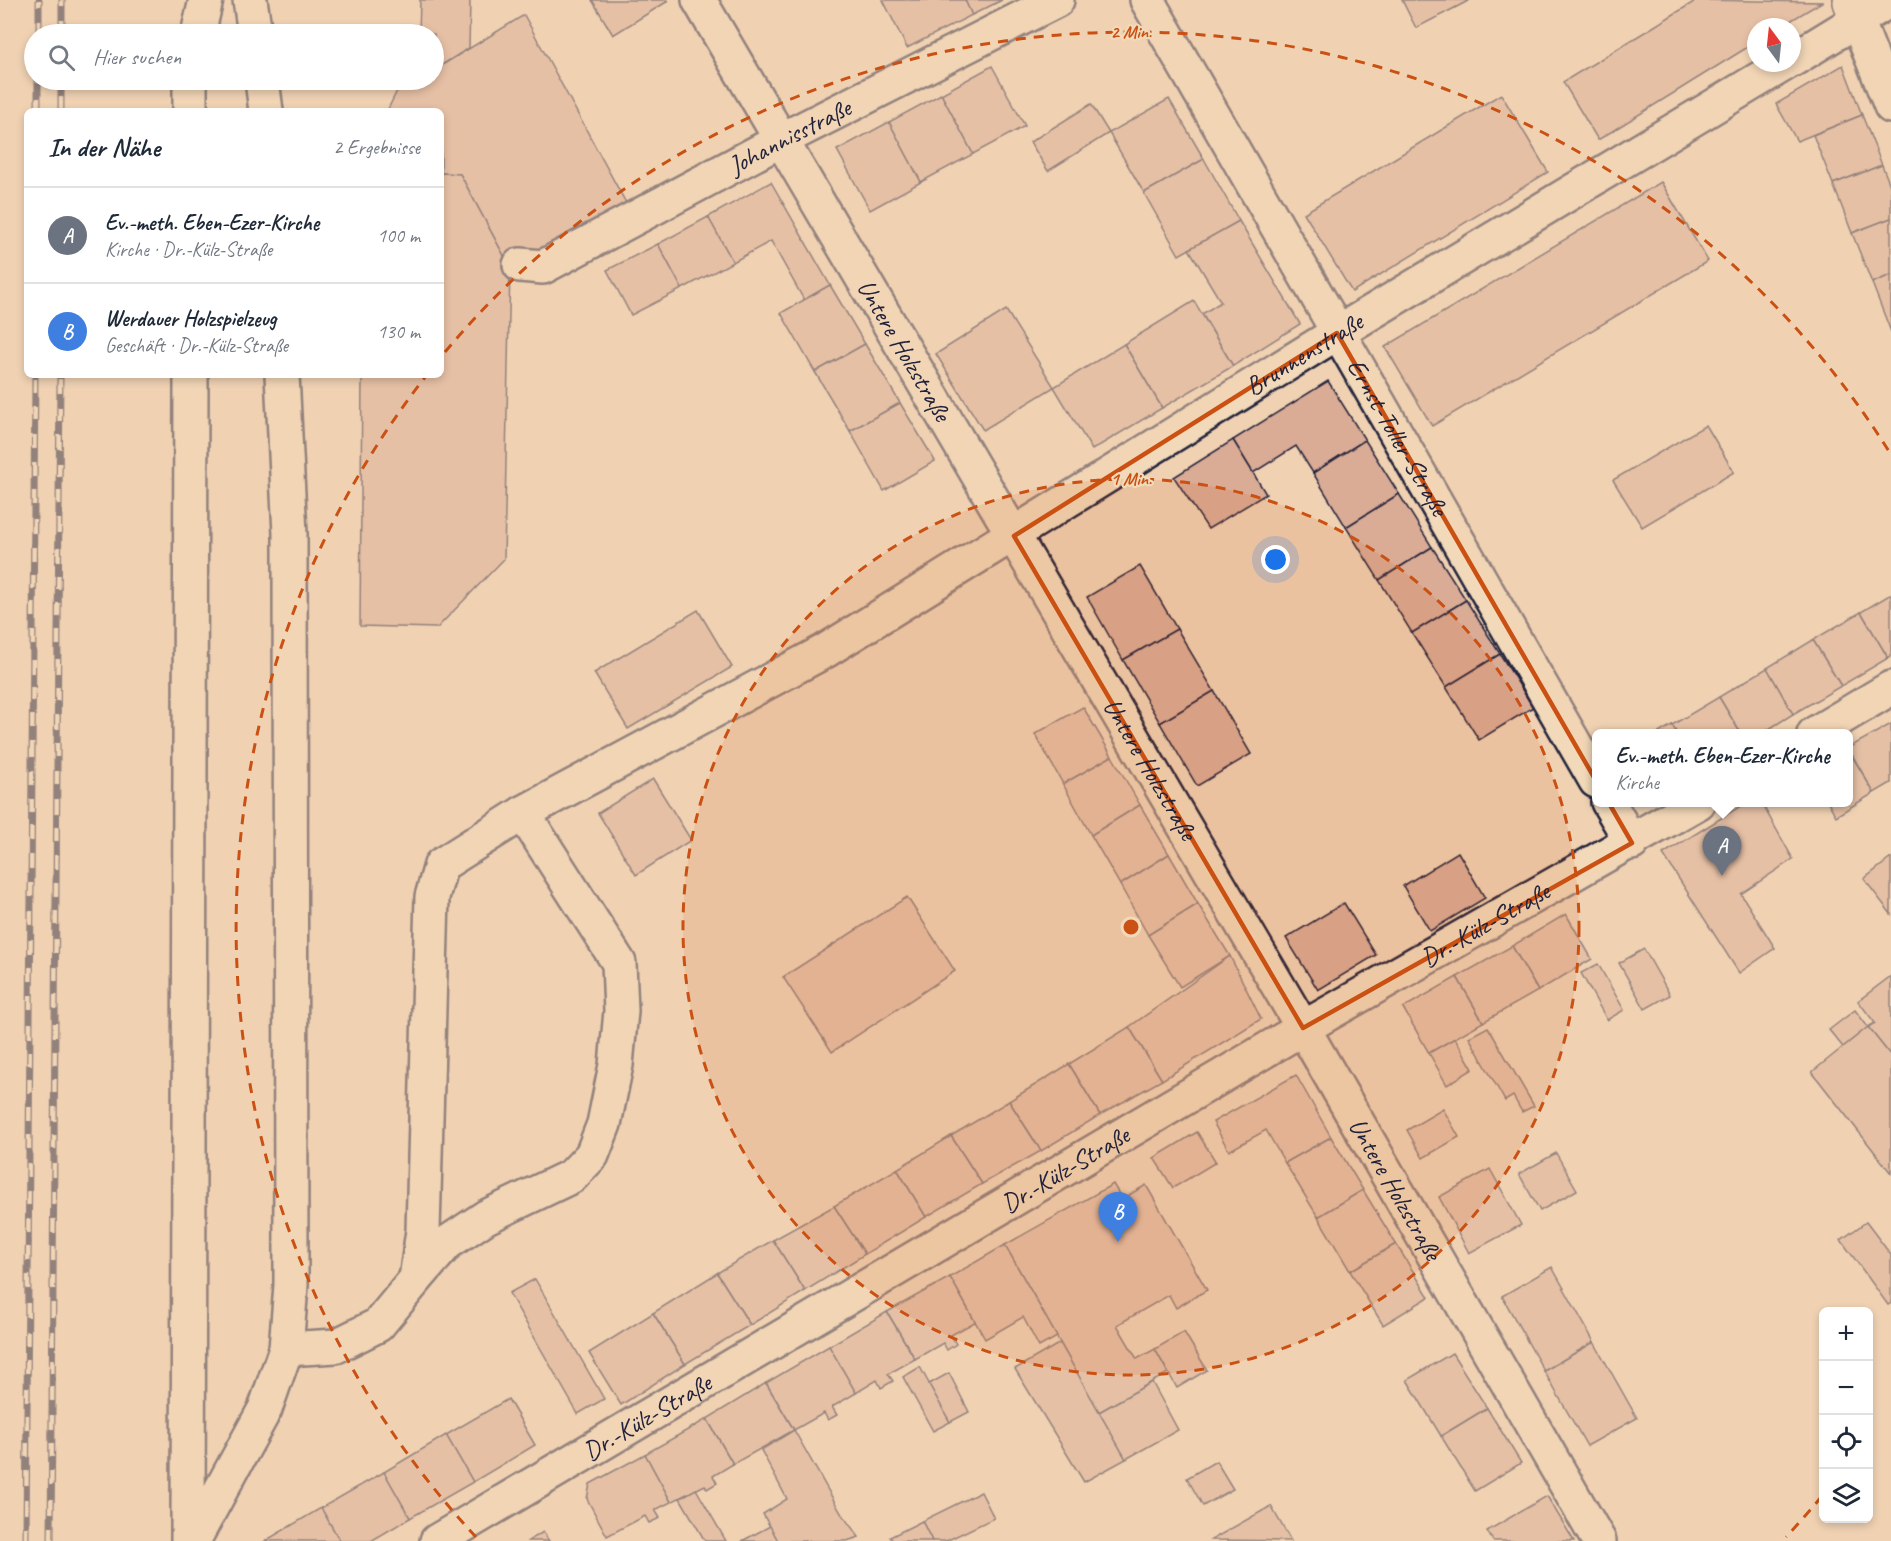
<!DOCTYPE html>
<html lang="de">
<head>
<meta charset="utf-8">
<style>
	:root { --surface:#fff; --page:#f6f6f7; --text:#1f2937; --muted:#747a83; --line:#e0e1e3; --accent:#db2777 }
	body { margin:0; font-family:Caveat,sans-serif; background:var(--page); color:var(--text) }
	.controls { position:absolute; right:18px; bottom:18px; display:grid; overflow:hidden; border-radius:9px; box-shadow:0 3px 9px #0003 }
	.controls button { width:54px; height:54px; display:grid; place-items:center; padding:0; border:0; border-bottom:2px solid var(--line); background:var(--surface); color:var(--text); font:30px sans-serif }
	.compass { position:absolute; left:1747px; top:18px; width:54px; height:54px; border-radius:50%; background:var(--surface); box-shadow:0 3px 9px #0003; rotate:345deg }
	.you { position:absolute; left:1276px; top:560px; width:21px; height:21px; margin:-15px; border:4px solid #fff; border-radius:50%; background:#1a73e8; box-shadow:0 0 0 9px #1a73e833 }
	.badge { display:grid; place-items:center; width:39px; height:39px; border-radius:50%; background:var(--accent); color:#fff; font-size:20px; font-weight:700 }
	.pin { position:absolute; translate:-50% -50px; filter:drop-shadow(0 2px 3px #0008) }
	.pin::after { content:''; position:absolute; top:32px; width:21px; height:18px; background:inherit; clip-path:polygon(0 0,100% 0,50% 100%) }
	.popup { position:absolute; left:1592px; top:729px; width:261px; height:78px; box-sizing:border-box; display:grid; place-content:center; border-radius:9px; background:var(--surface); filter:drop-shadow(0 2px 4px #0005); font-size:20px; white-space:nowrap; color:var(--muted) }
	.popup b { font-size:22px; color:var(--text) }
	.popup::after { content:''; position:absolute; left:50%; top:100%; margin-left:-12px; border:12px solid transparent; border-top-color:var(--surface) }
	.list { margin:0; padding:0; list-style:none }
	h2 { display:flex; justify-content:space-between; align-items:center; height:78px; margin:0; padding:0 24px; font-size:26px }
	h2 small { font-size:20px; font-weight:400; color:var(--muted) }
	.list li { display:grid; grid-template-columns:39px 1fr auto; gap:18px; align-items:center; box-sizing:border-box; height:96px; padding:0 24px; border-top:2px solid var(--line) }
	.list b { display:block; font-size:22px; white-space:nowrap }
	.list p { margin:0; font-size:20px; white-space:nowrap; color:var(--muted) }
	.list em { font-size:20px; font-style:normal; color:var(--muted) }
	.icon { flex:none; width:33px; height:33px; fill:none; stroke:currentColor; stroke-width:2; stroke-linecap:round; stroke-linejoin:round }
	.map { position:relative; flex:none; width:1891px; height:1541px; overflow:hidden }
	.search { position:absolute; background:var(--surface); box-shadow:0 3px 9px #0003; left:24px; top:24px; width:420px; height:66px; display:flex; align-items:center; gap:15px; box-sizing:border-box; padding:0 21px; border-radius:33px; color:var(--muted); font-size:22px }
	.panel { position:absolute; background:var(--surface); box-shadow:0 3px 9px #0003; left:24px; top:108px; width:420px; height:270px; border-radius:9px }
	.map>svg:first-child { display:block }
	.building { fill:#daab95; stroke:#22223b; stroke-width:1.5 }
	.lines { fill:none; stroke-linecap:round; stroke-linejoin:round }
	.minor-casing { stroke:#22223b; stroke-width:38 }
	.minor { stroke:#f1d9b9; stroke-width:33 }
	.rail-casing { stroke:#22223b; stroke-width:7 }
	.rail { stroke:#f1d9b9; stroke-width:4.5; stroke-dasharray:14; stroke-linecap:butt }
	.marked { fill:none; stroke:#ca5113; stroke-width:4.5; stroke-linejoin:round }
	.ring { fill:none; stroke:#ca5113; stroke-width:3; stroke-dasharray:10 8 }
	.labels { text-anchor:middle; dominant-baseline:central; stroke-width:4.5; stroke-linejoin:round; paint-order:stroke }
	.street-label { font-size:26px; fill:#22223b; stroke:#f1d9b9 }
	.centre { fill:#ca5113; stroke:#f1d9b9; stroke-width:3 }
	.ring-label { font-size:18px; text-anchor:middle; font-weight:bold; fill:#ca5113; stroke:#f1d9b9; stroke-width:4.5; stroke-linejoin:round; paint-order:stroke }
</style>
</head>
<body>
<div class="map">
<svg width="1891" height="1541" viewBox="0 0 1891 1541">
	<rect width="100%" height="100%" fill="#f0d2b3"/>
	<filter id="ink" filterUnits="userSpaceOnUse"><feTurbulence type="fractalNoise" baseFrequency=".0167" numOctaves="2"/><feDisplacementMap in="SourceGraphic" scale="12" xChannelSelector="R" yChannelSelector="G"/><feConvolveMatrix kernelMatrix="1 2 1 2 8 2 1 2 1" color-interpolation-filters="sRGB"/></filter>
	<g filter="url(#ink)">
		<g class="building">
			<polygon points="420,0 470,0 469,48 434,70 434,34 419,34"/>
			<polygon points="592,0 667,0 668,1 613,35"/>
			<polygon points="883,0 965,0 972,15 907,48"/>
			<polygon points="965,0 1002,0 972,15"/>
			<polygon points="1402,0 1470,0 1416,28"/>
			<polygon points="1697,0 1822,2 1780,27 1756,27 1756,42 1598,140 1563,82"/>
			<polygon points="524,15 626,203 510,267 460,174 441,173 441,111 387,111 397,91 417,80 434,80 434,70"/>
			<polygon points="1843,65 1862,115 1797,141 1776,104"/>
			<polygon points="992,66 1025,126 973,154 941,94"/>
			<polygon points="941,94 973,154 921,182 889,122"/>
			<polygon points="1501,94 1548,172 1352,292 1304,213"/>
			<polygon points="1169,99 1204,159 1144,193 1109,133"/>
			<polygon points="1091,104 1109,133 1048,171 1030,142"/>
			<polygon points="1862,115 1882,165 1833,184 1813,135"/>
			<polygon points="889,122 921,182 870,210 837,150"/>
			<polygon points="1204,159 1239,221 1179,255 1144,193"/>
			<polygon points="1882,165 1891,188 1891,218 1852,233 1833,184"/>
			<polygon points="441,173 460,174 510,267 504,559 437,628 360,626 362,375 441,375"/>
			<polygon points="771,182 830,285 804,300 771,241 733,262 708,217"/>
			<polygon points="1661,182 1708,261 1432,426 1385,347"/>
			<polygon points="708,217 733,262 682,289 658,244"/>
			<polygon points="1891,218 1891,275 1872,283 1852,233"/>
			<polygon points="1239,221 1300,324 1233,366 1202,314 1221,302 1189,249"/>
			<polygon points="658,244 682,289 631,315 607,270"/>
			<polygon points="1891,275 1891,332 1872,283"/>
			<polygon points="830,285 865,344 815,372 781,313"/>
			<polygon points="1194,301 1233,366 1162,408 1124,344"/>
			<polygon points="1006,310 1054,387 983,430 936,354"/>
			<polygon points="865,344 900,403 850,431 815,372"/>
			<polygon points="1124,344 1162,408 1092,450 1054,387"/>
			<polygon points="1328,381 1365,440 1313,473 1296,446 1253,473 1233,440"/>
			<polygon points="900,403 935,461 884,491 850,431"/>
			<polygon points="1706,425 1734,472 1642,527 1613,480"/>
			<polygon points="1233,440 1266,494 1208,529 1174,477"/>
			<polygon points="1365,440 1399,494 1346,527 1313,473"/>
			<polygon points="1399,494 1432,547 1379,580 1346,527"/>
			<polygon points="1432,547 1466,600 1412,633 1379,580"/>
			<polygon points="1140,566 1177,629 1123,660 1087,597"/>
			<polygon points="1891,594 1891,656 1888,658 1861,612"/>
			<polygon points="1466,600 1500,654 1446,687 1412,633"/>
			<polygon points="698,610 732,667 628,729 594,673"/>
			<polygon points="1861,612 1888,658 1841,686 1813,640"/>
			<polygon points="1177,629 1214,691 1160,723 1123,660"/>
			<polygon points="1813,640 1841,686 1793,714 1767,668"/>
			<polygon points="1500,654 1533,707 1479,740 1446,687"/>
			<polygon points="1767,668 1793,714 1761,734 1741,734 1719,697"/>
			<polygon points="1214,691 1251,754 1197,786 1160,723"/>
			<polygon points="1719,697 1741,734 1677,734 1672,725"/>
			<polygon points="1083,707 1112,756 1063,784 1035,734"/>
			<polygon points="1891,724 1891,783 1874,793 1848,748"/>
			<polygon points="1672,725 1677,734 1657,734"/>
			<polygon points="1848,749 1874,793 1836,816 1828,802 1848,802"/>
			<polygon points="1112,756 1140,805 1091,835 1063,784"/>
			<polygon points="653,779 691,840 636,875 598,813"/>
			<polygon points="1747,802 1761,802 1793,859 1741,894 1775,948 1739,973 1663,854"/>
			<polygon points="1140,805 1169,854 1120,885 1091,835"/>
			<polygon points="1458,852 1485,898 1430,931 1403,886"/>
			<polygon points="1169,854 1198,904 1148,935 1120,885"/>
			<polygon points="1891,858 1891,914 1864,879"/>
			<polygon points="907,897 955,971 832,1052 783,977"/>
			<polygon points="1344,903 1376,955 1318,990 1286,938"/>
			<polygon points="1198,904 1230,956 1180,987 1148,935"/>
			<polygon points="1566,914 1592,959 1538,991 1512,946"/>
			<polygon points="1512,946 1538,991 1483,1022 1457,977"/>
			<polygon points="1644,949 1670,995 1645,1009 1619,963"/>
			<polygon points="1230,956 1261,1019 1162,1080 1129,1027"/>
			<polygon points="1598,964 1624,1010 1607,1020 1581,973"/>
			<polygon points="1891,976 1891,1056 1868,1027 1875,1023 1858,1001"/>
			<polygon points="1457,977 1483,1022 1429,1053 1403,1008"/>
			<polygon points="1855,1010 1868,1027 1843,1047 1829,1030"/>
			<polygon points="1129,1027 1162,1080 1100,1115 1069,1064"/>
			<polygon points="1488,1027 1534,1106 1522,1112 1513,1096 1505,1101 1469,1037"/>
			<polygon points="1868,1027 1891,1056 1891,1173 1812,1072"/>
			<polygon points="1455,1038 1473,1069 1447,1085 1429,1053"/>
			<polygon points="1069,1064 1100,1115 1041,1151 1009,1101"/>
			<polygon points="1296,1075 1331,1137 1285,1163 1266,1130 1229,1151 1213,1122"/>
			<polygon points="1009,1101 1041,1151 982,1184 951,1136"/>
			<polygon points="1443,1109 1459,1137 1423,1158 1407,1130"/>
			<polygon points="1197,1132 1216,1162 1173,1188 1154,1158"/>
			<polygon points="951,1136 982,1184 926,1217 897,1169"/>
			<polygon points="1331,1137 1363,1190 1318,1217 1285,1163"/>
			<polygon points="1556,1153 1577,1190 1540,1211 1519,1174"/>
			<polygon points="897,1169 926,1217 865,1254 834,1206"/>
			<polygon points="1490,1169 1521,1225 1469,1253 1439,1197"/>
			<polygon points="1113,1184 1122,1199 1146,1185 1207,1290 1176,1308 1169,1295 1117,1325 1137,1359 1155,1349 1168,1373 1099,1412 1005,1245"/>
			<polygon points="1363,1190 1396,1244 1350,1271 1318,1217"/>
			<polygon points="834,1206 865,1254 805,1291 773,1240"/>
			<polygon points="1866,1222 1891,1255 1891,1303 1888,1305 1841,1240"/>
			<polygon points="773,1240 805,1291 750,1325 717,1273"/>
			<polygon points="1396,1244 1429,1297 1383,1325 1350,1271"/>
			<polygon points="1005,1245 1057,1337 1039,1347 1023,1317 985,1339 950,1277"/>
			<polygon points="1552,1267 1594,1342 1544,1371 1502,1296"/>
			<polygon points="717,1273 750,1325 685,1364 653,1313"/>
			<polygon points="950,1277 975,1322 951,1335 956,1344 947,1350 943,1343 915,1359 887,1312"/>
			<polygon points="535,1279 604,1399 578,1414 509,1293"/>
			<polygon points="887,1312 915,1359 888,1374 893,1381 881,1388 877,1380 856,1393 829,1346"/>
			<polygon points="653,1313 685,1364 621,1405 589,1353"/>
			<polygon points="1184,1332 1207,1370 1177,1388 1155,1349"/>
			<polygon points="1594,1342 1637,1418 1587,1446 1544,1371"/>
			<polygon points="1060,1343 1126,1459 1084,1482 1015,1369"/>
			<polygon points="829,1346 856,1393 832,1407 837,1415 828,1420 824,1413 794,1430 766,1383"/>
			<polygon points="1452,1353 1487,1408 1441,1436 1407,1380"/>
			<polygon points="920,1367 950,1422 933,1431 903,1377"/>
			<polygon points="949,1373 969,1412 950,1422 929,1384"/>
			<polygon points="1152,1382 1178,1430 1126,1459 1099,1412"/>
			<polygon points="766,1383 794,1430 733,1464 707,1419"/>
			<polygon points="508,1399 535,1445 473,1482 446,1435"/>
			<polygon points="1487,1408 1521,1463 1475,1491 1441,1436"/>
			<polygon points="707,1419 733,1464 713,1476 717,1483 707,1489 705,1485 671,1502 645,1454"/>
			<polygon points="794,1430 841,1513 859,1537 847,1541 778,1541 763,1514 787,1499 761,1450"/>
			<polygon points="446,1435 473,1482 410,1518 384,1472"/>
			<polygon points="645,1454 671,1502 655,1510 660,1518 649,1523 645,1516 607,1536 587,1499 590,1484"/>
			<polygon points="1216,1461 1233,1489 1203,1506 1187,1478"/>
			<polygon points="384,1472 410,1518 371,1541 340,1541 321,1508"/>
			<polygon points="696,1489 726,1541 705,1541 680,1498"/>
			<polygon points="981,1492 994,1518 946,1541 932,1541 922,1521"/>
			<polygon points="1547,1496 1574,1541 1493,1541 1487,1531"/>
			<polygon points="1271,1506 1291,1541 1211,1540"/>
			<polygon points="321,1508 340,1541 265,1541"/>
			<polygon points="922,1521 932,1541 893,1541 890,1537"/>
			<polygon points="770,1526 778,1541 742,1541"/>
			<polygon points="543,1532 549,1541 528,1541"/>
		</g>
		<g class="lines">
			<g class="minor-casing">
				<g id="minor">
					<polyline points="250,0 255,34"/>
					<path id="s1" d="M699,0L1303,1028L1599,1541"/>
					<path id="s2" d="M1147,0L1596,781"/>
					<polyline points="1850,2 1891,106"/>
					<polyline points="198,34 206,0"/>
					<polyline points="1792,60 1890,0"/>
					<polyline points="190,80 190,111"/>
					<polyline points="262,80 266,111"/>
					<path id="s3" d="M520,265L543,267L781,140L1057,0"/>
					<polyline points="1814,734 1891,688"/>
					<polyline points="1608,802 1632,843"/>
					<polyline points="416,1279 447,1243 486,1217 572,1176 592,1155 604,1124 616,1065 621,1011 619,963 523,813"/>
					<path id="s4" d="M286,1349L336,1346L378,1325L416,1279L423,1231L432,897L441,865L523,813L825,651L1337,333L1786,63"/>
					<polyline points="188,1541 191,375"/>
					<polyline points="193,1541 265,1409 286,1349 291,1285 290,534 282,375"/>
					<path id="s5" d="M437,1541L1303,1028L1699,802"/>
				</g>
			</g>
			<use href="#minor" class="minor"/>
			<g class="rail-casing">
				<g id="rail">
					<polyline points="39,34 39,0"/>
					<polyline points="62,34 62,0"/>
					<polyline points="38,111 38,80"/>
					<polyline points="61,111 61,80"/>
					<polyline points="26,1541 35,375"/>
					<polyline points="51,1541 60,375"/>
				</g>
			</g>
			<use href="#rail" class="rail"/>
		</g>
	</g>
	<path d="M0 0H1891V1541H0ZM1337,333L1632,843L1303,1028L1014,536Z" fill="#f0d2b3" fill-opacity=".55" fill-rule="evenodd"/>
	<path class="marked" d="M1337,333L1632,843L1303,1028L1014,536Z"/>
	<circle cx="1131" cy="927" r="448" fill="#ca5113" fill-opacity=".12"/>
	<g class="ring">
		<circle cx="1131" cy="927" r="448"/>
		<path d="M1822 1496A895 895 0 0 1 1786 1537M476 1537A895 895 0 0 1 426 376M445 352A895 895 0 0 1 1890 453"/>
	</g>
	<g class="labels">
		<g class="street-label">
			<text stroke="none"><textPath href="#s3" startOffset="302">Johannisstraße</textPath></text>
			<text stroke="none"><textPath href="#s1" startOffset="406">Untere Holzstraße</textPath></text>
			<text stroke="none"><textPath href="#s4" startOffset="1576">Brunnenstraße</textPath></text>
			<text stroke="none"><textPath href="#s2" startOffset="504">Ernst-Toller-Straße</textPath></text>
			<text stroke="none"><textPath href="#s1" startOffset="892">Untere Holzstraße</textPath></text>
			<text stroke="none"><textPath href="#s5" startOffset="1216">Dr.-Külz-Straße</textPath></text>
			<text stroke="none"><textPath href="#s5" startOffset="730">Dr.-Külz-Straße</textPath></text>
			<text stroke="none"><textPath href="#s1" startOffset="1378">Untere Holzstraße</textPath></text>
			<text stroke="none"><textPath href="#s5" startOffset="244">Dr.-Külz-Straße</textPath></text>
		</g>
	</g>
	<circle cx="1131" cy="927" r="9" class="centre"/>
	<g class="ring-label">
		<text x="1131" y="38">2 Min.</text>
		<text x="1131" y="485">1 Min.</text>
	</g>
</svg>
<div class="controls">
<button>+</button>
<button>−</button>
<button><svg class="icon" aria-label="locate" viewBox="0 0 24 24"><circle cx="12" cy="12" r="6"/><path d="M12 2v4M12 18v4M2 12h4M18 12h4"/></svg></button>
<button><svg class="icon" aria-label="layers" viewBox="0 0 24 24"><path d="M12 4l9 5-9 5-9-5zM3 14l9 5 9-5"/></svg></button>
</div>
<svg class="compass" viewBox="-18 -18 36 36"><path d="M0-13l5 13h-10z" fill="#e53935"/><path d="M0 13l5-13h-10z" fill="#747a83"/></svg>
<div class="you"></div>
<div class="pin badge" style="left:1722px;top:876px;background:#6b7280">A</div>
<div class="popup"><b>Ev.-meth. Eben-Ezer-Kirche</b>Kirche</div>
<div class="pin badge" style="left:1118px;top:1242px;background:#3f7fe0">B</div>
<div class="search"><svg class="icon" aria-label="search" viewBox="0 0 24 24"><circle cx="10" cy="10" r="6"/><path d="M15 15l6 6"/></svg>Hier suchen</div>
<section class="panel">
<h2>In der Nähe<small>2 Ergebnisse</small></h2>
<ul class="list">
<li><span class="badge" style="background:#6b7280">A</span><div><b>Ev.-meth. Eben-Ezer-Kirche</b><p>Kirche · Dr.-Külz-Straße</p></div><em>100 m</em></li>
<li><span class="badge" style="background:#3f7fe0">B</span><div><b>Werdauer Holzspielzeug</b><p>Geschäft · Dr.-Külz-Straße</p></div><em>130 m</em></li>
</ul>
</section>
</div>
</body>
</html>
